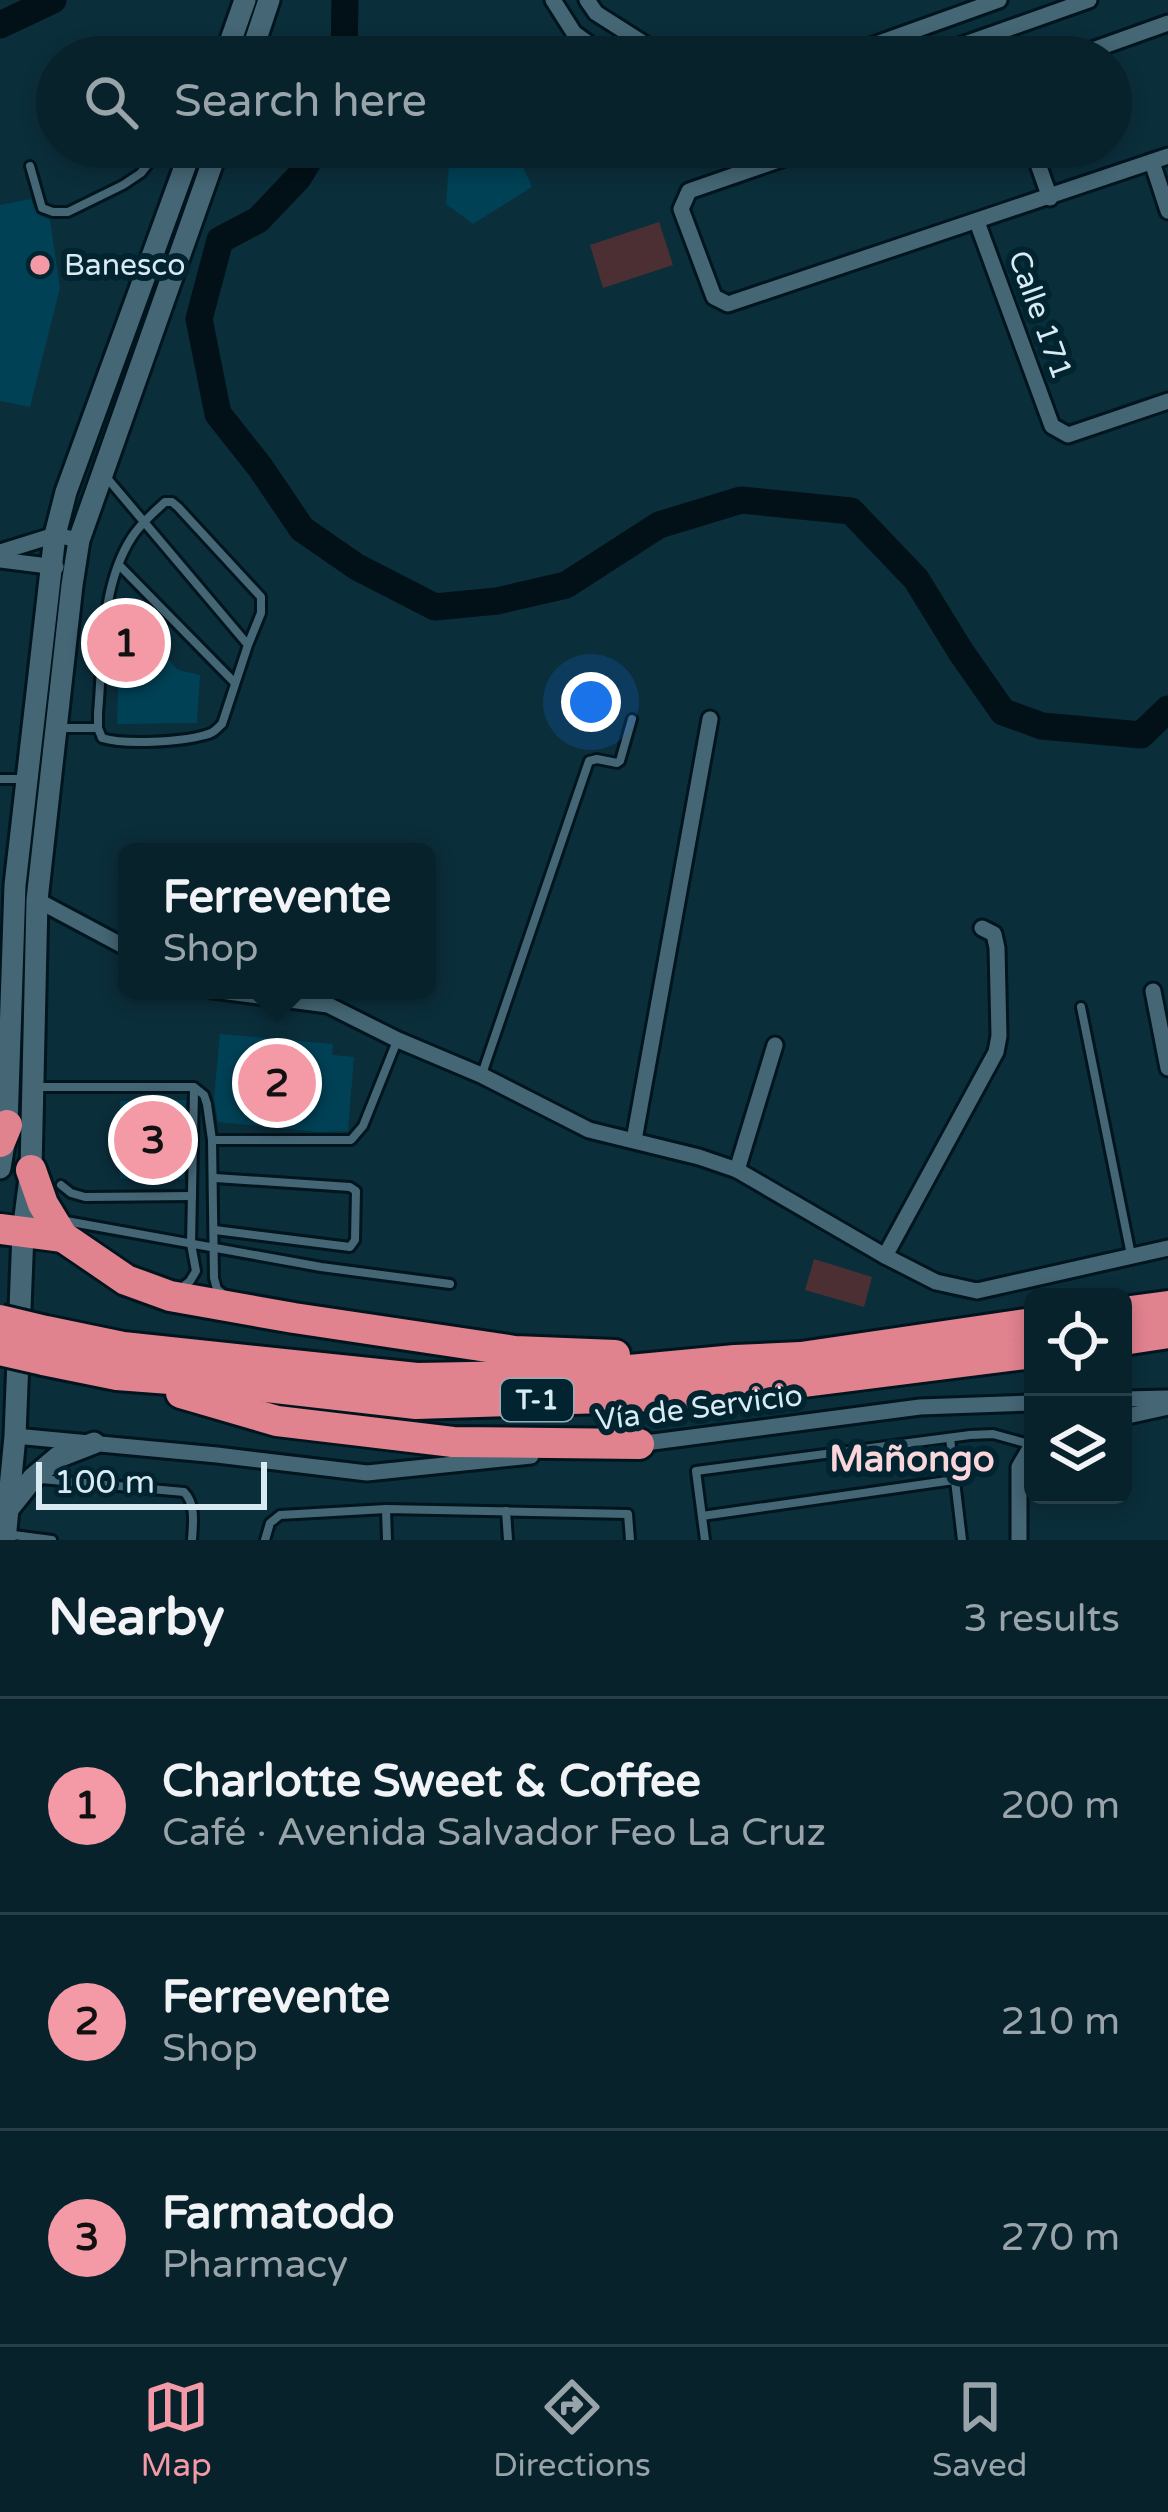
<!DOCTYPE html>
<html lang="en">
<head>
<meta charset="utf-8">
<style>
	:root { --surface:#08222c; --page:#162f38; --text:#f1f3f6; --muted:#98a4a9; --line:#293f48; --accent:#f49aa6 }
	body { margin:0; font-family:"Varela Round",sans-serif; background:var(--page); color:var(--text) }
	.controls { position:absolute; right:36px; bottom:36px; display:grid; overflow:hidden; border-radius:18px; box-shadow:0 6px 18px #0003 }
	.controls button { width:108px; height:108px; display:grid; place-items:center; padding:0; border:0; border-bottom:3px solid var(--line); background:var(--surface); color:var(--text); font:60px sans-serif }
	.scale { position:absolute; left:36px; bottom:30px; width:231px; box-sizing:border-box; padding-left:12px; border:6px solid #d8ebf3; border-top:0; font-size:33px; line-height:42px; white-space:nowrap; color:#d8ebf3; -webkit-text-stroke:9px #012430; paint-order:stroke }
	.you { position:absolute; left:591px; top:702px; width:42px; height:42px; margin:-30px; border:9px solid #fff; border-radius:50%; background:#1a73e8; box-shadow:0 0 0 18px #1a73e833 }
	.badge { display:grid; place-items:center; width:78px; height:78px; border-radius:50%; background:var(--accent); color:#111; font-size:39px; font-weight:700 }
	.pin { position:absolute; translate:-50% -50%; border:6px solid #fff; box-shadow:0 3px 12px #0006 }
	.popup { position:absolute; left:118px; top:843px; width:318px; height:156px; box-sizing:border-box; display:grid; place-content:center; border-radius:18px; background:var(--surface); filter:drop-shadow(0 3px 9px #0005); font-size:39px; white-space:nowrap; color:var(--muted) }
	.popup b { font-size:45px; color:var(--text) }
	.popup::after { content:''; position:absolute; left:50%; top:100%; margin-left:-24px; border:24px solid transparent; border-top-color:var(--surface) }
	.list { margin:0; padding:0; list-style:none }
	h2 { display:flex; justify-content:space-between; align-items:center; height:156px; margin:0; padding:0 48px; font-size:51px }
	h2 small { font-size:39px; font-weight:400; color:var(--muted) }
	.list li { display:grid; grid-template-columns:78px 1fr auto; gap:36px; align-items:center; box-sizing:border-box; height:216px; padding:0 48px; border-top:3px solid var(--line) }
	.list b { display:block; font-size:45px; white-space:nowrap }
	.list p { margin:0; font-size:39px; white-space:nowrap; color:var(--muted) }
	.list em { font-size:39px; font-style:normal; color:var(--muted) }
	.icon { flex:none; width:66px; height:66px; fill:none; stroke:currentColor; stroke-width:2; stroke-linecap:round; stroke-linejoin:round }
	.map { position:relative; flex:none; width:1168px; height:1540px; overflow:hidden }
	.search { position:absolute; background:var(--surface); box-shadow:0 6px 18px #0003; left:36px; right:36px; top:36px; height:132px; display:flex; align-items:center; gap:30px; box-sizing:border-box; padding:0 42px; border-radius:66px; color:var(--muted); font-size:45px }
	.sheet { height:804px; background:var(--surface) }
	nav { display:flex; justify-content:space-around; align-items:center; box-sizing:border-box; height:168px; border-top:3px solid var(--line); background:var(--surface); font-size:33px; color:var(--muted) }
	nav a { display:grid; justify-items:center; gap:6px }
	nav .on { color:var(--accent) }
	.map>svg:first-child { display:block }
	.green { fill:#4b2f32 }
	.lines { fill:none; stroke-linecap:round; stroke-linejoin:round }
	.river { stroke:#021017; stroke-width:27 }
	.building { fill:#004156 }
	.service-casing { stroke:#00151e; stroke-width:14 }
	.minor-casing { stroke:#00151e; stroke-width:21 }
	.tertiary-casing { stroke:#00151e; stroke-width:27 }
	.motorway-casing { stroke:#00151e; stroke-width:36 }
	.service { stroke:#456675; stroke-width:8 }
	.minor { stroke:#456675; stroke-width:15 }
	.tertiary { stroke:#456675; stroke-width:21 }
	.motorway { stroke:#e1828f; stroke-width:30 }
	.motorway-bridge-casing { stroke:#00151e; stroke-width:36; stroke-linecap:butt }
	.motorway-bridge { stroke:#e1828f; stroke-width:30 }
	.poi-dot { fill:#f49aa6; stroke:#012430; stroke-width:4.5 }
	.labels { text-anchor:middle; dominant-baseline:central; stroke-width:12; stroke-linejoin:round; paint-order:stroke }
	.shield { fill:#012430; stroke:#98afb8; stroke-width:3 }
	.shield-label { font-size:27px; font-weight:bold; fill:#d8ebf3 }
	.poi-label { font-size:30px; fill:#d8ebf3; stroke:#012430; text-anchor:start }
	.street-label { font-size:30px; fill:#d8ebf3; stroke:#012430 }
	.quarter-label { font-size:36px; font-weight:bold; fill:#fad6da; stroke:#012430 }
</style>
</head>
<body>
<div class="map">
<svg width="1168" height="1540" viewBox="0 0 1168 1540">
	<rect width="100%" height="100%" fill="#0b2e3b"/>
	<g class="green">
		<polygon points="659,222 673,265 603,288 590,245"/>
		<polygon points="814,1259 872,1277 864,1307 805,1290"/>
	</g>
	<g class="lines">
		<g class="river">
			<polyline points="0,25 53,0"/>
			<polyline points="344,57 345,0"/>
			<polyline points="317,147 298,178 258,220 220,240 199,319 218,414 260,467 302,529 357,567 435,607 497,601 566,585 659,525 741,500 851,511 916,579 961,652 1003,712 1042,726 1141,735 1168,709"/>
		</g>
	</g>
	<g class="building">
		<polygon points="450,147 497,147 519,158 532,187 473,224 446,204"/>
		<polygon points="31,199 37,214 50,220 60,288 30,407 0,401 0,205"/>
		<polygon points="120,617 132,618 178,670 200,675 197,723 117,724"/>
		<polygon points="220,1034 333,1044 332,1055 354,1057 348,1131 319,1132 218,1122 214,1098"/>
		<polygon points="186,1100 184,1179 120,1179 120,1101"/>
	</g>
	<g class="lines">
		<g class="service-casing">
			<g id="service">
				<polyline points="30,166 42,208 53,212 68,212 123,185 141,173 161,147"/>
				<path d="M107,478L248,645L261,613V597L178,507L172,502H165C153,513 141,523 132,537C100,586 103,657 98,713V728L102,738C125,745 181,742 205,735C214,733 215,730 222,724L248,645"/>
				<polyline points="120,566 234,682"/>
				<polyline points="58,728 98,728"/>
				<polyline points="0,779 25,779"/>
				<polyline points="1081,1007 1131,1255"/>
				<polyline points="482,1074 589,761 597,759 617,763 620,761 632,719"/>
				<polyline points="34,1087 194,1087 204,1095 207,1104 212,1140 214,1278 217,1289 223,1294"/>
				<polyline points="212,1140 351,1140 363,1126 397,1041"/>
				<polyline points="215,1178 350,1187 356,1191 355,1240 350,1247 215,1230"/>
				<polyline points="61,1185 71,1193 85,1197 192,1196"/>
				<polyline points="66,1221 321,1267 450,1284"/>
				<polyline points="180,1289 190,1281 196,1271 191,1244 194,1089"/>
				<polyline points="950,1438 962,1540"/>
				<path d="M41,1479L184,1492C196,1504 193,1524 192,1540"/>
				<polyline points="386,1509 387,1540"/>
				<polyline points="506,1511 508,1540"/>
				<polyline points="702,1516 954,1480"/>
				<polyline points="6,1534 52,1540"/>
				<polyline points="265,1540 270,1523 280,1515 386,1509 628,1514 630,1540"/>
				<polyline points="705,1540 696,1471 970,1435 993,1434 1029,1444"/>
			</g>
		</g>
		<g class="minor-casing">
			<g id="minor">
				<polyline points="553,0 574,33 607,57"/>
				<polyline points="587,0 596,13 665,57"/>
				<polyline points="840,57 999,0"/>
				<polyline points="928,57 1089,0"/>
				<polyline points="1073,57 1168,23"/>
				<polyline points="816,147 689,191 681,209 714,297 728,304 1168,156"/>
				<polyline points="1032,147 1050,198"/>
				<polyline points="1152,162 1168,211"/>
				<polyline points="977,222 1052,426 1068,435 1168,401"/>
				<polyline points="0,552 55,535 79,540"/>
				<polyline points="0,560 56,567"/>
				<polyline points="37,900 127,948"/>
				<polyline points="213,990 328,1005 398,1040 481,1075 589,1130 699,1157 737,1170 885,1256 936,1282 977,1291 1168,1248"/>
				<polyline points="1153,991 1168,1068"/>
				<polyline points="634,1140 710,719"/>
				<polyline points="737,1170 775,1045"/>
				<polyline points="885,1256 996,1052 999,1036 997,948 994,934 982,928"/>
				<polyline points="1123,1399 1168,1398"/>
				<polyline points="1123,1417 1168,1407"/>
				<polyline points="15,1436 217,1455 367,1473 531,1456"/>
				<polyline points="638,1444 920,1407 1033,1403"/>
				<polyline points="1019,1540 1019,1467 1033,1443"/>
			</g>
		</g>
		<g class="tertiary-casing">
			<g id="tertiary">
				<polyline points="225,57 245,0"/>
				<polyline points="250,57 269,0"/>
				<polyline points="0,1168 7,1125 15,885 55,535 66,492 192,147"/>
				<polyline points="9,1508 33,1478 58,1457 94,1443"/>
				<polyline points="5,1540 15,1436 23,1232 31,1170 37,900 72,585 79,540 218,147"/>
			</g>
		</g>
		<g class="motorway-casing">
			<g id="motorway">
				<polyline points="0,1142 7,1125"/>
				<polyline points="31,1170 43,1204 63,1237 126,1280 170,1296 294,1318 515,1351 615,1355"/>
				<polyline points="0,1229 63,1237"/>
				<polyline points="1123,1312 1168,1306"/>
				<polyline points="46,1331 123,1347 417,1378 577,1375 735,1360 801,1357 1033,1323"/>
				<polyline points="1123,1340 1168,1333"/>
				<polyline points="43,1360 117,1375 249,1385 416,1404 637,1397 787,1384 1033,1353"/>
				<polyline points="181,1393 277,1421 453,1442 639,1444"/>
			</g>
		</g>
		<use href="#service" class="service"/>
		<use href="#minor" class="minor"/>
		<use href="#tertiary" class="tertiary"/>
		<use href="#motorway" class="motorway"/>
		<g class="motorway-bridge-casing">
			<g id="motorway-bridge">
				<polyline points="0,1320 46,1331"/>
				<polyline points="0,1350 43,1360"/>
			</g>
		</g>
		<use href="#motorway-bridge" class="motorway-bridge"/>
	</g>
	<circle class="poi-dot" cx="40" cy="265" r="12"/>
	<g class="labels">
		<rect class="shield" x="501" y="1379" width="72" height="42" rx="9"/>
		<g class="shield-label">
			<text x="537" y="1400">T-1</text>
		</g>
		<g class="poi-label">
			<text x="64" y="265">Banesco</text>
		</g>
		<g class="street-label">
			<text transform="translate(1040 315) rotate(70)">Calle 171</text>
			<text transform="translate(699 1408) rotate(-7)">Vía de Servicio</text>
		</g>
		<g class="quarter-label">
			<text x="912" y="1459">Mañongo</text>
		</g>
	</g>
</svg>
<div class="controls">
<button><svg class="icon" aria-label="locate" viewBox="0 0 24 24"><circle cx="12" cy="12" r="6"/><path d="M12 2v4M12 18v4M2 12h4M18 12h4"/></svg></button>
<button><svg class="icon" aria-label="layers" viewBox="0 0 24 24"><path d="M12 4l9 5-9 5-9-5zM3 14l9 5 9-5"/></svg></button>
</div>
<div class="scale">100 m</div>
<div class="you"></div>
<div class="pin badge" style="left:126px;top:643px">1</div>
<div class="pin badge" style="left:277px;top:1083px">2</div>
<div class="popup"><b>Ferrevente</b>Shop</div>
<div class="pin badge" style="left:153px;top:1140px">3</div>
<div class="search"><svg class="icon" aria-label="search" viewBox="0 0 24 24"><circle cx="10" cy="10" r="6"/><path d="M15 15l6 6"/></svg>Search here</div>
</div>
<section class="sheet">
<h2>Nearby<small>3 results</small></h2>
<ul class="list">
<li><span class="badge">1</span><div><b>Charlotte Sweet &amp; Coffee</b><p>Café · Avenida Salvador Feo La Cruz</p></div><em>200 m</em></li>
<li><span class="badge">2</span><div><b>Ferrevente</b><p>Shop</p></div><em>210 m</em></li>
<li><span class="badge">3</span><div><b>Farmatodo</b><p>Pharmacy</p></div><em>270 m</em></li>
</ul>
</section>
<nav>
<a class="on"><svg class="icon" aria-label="map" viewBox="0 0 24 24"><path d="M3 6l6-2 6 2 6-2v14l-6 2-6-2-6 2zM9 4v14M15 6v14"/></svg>Map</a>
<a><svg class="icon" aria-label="directions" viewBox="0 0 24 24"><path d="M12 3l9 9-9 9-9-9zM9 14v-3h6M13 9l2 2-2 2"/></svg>Directions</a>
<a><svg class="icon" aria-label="saved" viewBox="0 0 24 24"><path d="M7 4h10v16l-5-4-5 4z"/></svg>Saved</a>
</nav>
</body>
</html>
